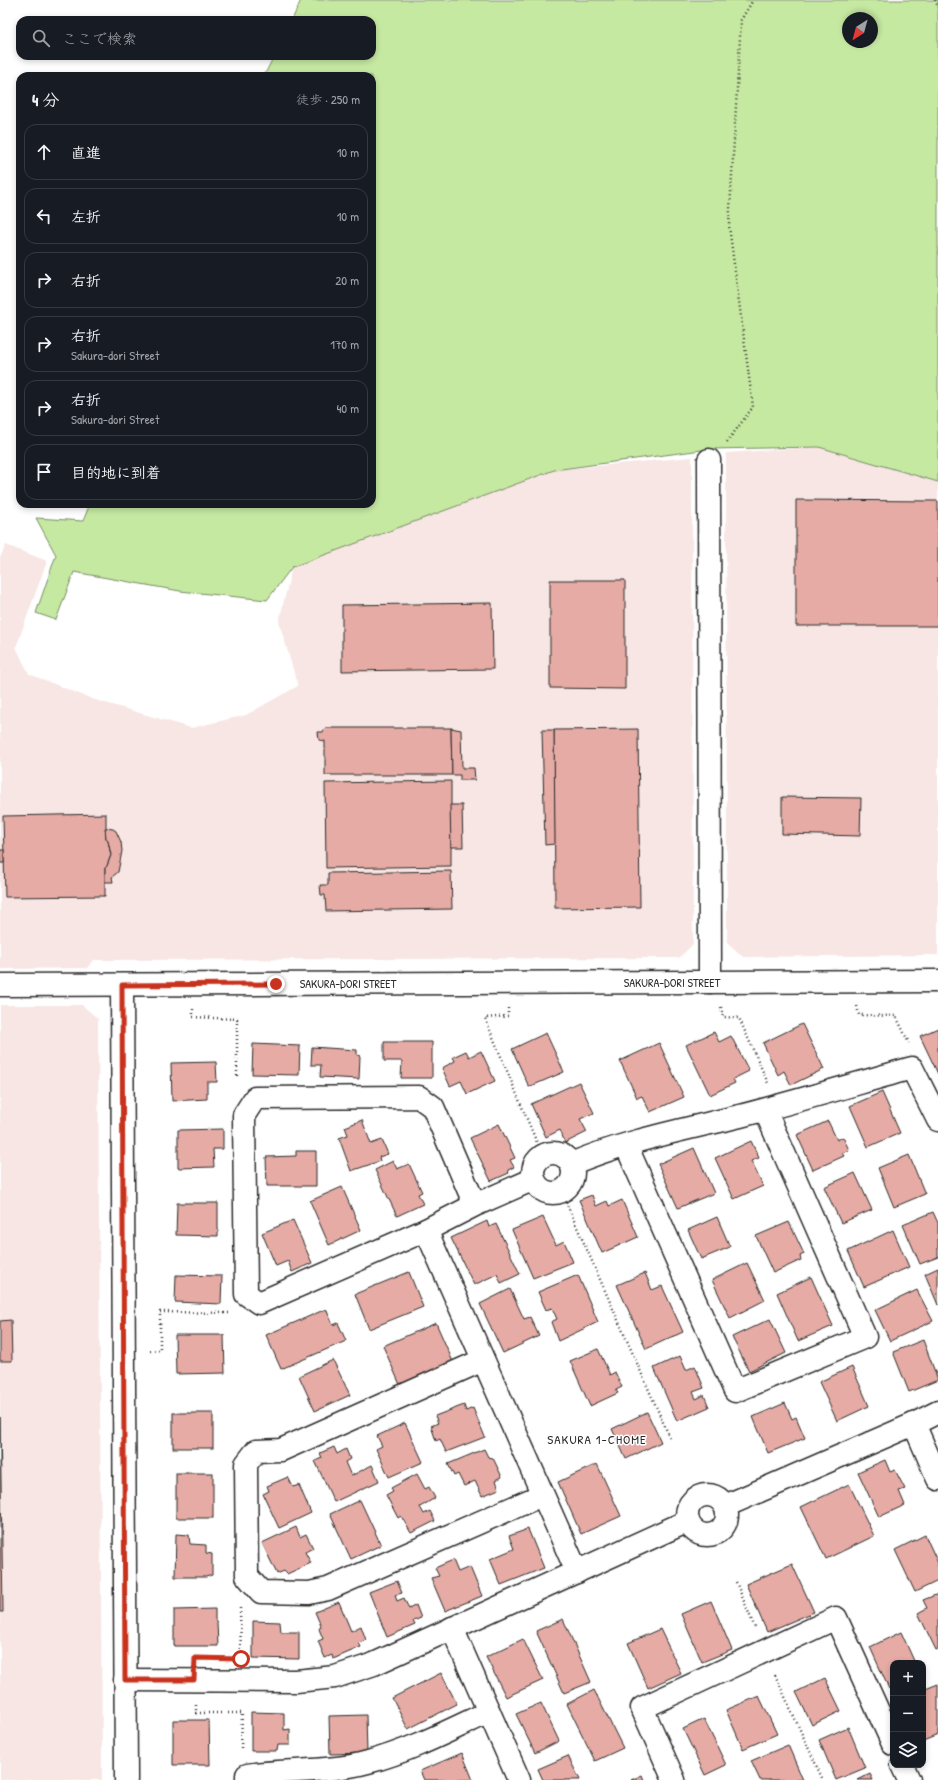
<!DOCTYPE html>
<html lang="ja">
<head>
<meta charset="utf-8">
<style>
	:root { --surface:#171b24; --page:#20242c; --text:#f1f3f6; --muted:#9ea1a6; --line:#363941 }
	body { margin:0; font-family:"Patrick Hand","Klee One",sans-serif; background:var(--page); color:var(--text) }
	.controls { position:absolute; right:12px; bottom:12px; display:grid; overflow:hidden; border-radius:8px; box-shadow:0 2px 6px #0003 }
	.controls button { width:36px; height:36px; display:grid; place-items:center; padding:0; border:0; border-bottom:1px solid var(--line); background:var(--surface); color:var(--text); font:20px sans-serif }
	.compass { position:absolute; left:842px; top:12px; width:36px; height:36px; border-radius:50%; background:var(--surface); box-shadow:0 2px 6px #0003; rotate:216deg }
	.stop { position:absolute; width:12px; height:12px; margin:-9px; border:3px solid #c8321e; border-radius:50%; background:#fff }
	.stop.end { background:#c8321e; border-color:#fff; box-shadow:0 1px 4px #0008 }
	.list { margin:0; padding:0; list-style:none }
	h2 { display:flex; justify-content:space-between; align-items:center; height:52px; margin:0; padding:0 16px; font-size:17px }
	h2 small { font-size:13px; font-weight:400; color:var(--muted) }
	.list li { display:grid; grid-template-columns:26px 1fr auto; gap:12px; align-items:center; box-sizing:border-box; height:56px; margin:0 8px 8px; padding:0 8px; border:1px solid var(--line); border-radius:12px }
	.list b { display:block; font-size:15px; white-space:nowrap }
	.list p { margin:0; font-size:13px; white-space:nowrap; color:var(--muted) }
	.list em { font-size:13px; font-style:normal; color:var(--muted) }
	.icon { flex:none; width:22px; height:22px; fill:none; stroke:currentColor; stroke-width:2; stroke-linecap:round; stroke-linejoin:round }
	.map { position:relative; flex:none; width:938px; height:1780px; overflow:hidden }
	.search { position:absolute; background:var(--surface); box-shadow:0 2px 6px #0003; left:16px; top:16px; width:360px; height:44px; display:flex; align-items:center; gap:10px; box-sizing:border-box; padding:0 14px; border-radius:12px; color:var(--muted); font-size:15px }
	.panel { position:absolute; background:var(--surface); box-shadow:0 2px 6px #0003; left:16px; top:72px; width:360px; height:436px; border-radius:12px }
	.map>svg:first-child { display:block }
	.built { fill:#f7e6e4 }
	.green { fill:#c6e9a2; stroke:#788a66; fill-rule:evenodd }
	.building { fill:#e5aba4; stroke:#2b2b2b }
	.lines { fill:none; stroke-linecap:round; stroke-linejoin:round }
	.minor-casing { stroke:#2b2b2b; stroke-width:25 }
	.tertiary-casing { stroke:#2b2b2b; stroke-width:25 }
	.path { stroke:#2b2b2b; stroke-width:2.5; stroke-dasharray:1 3; stroke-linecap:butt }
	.minor { stroke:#fff; stroke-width:22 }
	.tertiary { stroke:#fff; stroke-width:22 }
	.route { stroke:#c8321e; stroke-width:5 }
	.labels { text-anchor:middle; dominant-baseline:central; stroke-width:3; stroke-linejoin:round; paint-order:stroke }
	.street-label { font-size:12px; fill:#2b2b2b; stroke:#fff }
	.neighbourhood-label { font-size:13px; letter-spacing:1px; fill:#2b2b2b; stroke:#fff }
</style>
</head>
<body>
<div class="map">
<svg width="938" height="1780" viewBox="0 0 938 1780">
	<rect width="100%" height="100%" fill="#fff"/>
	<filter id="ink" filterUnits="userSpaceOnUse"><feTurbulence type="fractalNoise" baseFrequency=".025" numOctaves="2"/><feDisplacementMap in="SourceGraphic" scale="8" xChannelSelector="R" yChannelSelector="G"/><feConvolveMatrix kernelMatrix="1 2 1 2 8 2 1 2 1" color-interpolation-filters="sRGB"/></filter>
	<g filter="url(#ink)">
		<g class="built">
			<polygon points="819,447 938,482 938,955 743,957 727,942 726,453"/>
			<polygon points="692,457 693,944 679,958 94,960 87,968 0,969 0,558 6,545 47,561 16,647 29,674 92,699 191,728 246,715 298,686 279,622 292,567 554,470"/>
			<polygon points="0,1005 82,1005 98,1019 102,1780 0,1780"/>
		</g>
		<path class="green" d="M301,0H938V482L819,447L709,449L554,470L292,567L267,600L180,591L74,572L56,620L36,613L56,555L36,518L83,521L90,504H372V76H264L274,56H372V20H292ZM848,18H872V42H848Z"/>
		<g class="building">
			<polygon points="796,500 938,501 938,626 796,626"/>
			<polygon points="550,580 625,580 625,689 550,688"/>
			<polygon points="492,603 493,669 342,671 342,605"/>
			<polygon points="325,728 451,728 452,775 325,775 325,741 319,740 318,732 323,732"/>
			<polygon points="451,728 461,730 462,768 474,768 475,780 460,780 460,775 452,775"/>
			<polygon points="638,729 640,907 555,908 554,730"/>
			<polygon points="542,730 554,730 555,844 545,845"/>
			<polygon points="451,781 451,866 326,868 325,783"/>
			<polygon points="782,797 861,798 860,836 782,834"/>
			<polygon points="450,805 462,805 463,847 451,847"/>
			<polygon points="106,814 106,838 108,841 111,855 107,866 105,868 105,896 5,897 3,816"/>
			<polygon points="105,828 113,829 116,831 121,842 122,851 118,872 112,877 113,882 105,882 105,868 107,866 111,855 108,841 106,838"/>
			<rect x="0" y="850" width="4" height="13"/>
			<polygon points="451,871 452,909 326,911 325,895 321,895 320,885 328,885 328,873"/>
			<polygon points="802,1024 824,1069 791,1085 784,1071 778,1075 763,1043"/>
			<polygon points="938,1028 938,1074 920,1036"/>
			<polygon points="714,1032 719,1042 731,1036 749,1071 733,1079 735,1083 710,1095 686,1045"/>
			<polygon points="546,1033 564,1072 529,1087 512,1049"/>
			<polygon points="384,1042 432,1042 432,1078 401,1078 402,1061 384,1061"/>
			<polygon points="659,1043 684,1097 650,1112 642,1096 637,1098 620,1061"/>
			<polygon points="253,1044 300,1046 299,1075 252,1074"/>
			<polygon points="312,1047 357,1050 357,1055 360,1056 359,1079 320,1077 321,1065 311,1065"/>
			<polygon points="466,1051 469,1057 481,1051 495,1081 467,1094 461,1081 450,1086 442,1068 455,1061 453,1057"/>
			<polygon points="216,1062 217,1082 207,1082 207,1099 172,1101 171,1063"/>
			<polygon points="579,1082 594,1113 580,1119 587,1132 565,1143 560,1130 546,1137 531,1104"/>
			<polygon points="882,1092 900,1133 868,1147 850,1106"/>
			<polygon points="362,1120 371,1144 382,1140 388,1154 379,1157 380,1161 351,1171 339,1138 348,1135 345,1127"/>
			<polygon points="828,1121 837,1140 843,1137 849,1150 842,1153 844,1156 813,1170 797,1135"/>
			<polygon points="499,1124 515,1158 510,1160 514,1167 508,1170 509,1173 491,1181 470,1138"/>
			<polygon points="223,1129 223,1149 213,1149 214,1167 178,1168 178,1130"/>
			<polygon points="751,1141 759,1158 751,1161 763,1186 734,1199 715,1158"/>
			<polygon points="694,1148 714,1193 678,1208 658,1164"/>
			<polygon points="296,1151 316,1151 316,1186 267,1186 266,1157 296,1156"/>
			<polygon points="909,1155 925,1194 894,1207 878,1168"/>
			<polygon points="393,1161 397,1169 409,1164 422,1192 418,1194 423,1204 397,1216 375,1170"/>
			<polygon points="855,1173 872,1210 841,1223 824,1187"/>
			<polygon points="342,1187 361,1230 329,1245 310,1201"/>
			<polygon points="592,1195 596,1206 607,1201 609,1206 622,1200 638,1237 602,1253 579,1200"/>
			<polygon points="177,1203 218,1203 218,1236 176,1235"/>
			<polygon points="933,1212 938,1223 938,1257 920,1264 903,1225"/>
			<polygon points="543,1217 556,1245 564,1241 573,1262 533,1278 512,1230"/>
			<polygon points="717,1217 730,1247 701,1259 688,1230"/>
			<polygon points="293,1220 312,1263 292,1272 288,1261 276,1266 262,1233"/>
			<polygon points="487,1221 489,1227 496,1224 520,1274 501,1283 497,1274 474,1285 451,1238"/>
			<polygon points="789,1222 804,1254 800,1256 801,1260 773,1273 756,1236"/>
			<polygon points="893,1230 909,1267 864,1287 848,1251"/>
			<polygon points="747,1263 765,1300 730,1318 712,1280"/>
			<polygon points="938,1268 938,1305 925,1274"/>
			<polygon points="409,1272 423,1307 369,1329 355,1294"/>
			<polygon points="645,1273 652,1290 662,1286 683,1332 646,1349 617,1285"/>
			<polygon points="176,1275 222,1276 221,1304 175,1302"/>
			<polygon points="578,1275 598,1322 558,1341 551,1322 557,1319 552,1308 546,1310 538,1292"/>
			<polygon points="811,1277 833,1326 798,1341 777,1293"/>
			<polygon points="510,1289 524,1319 530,1317 539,1336 503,1353 480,1304"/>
			<polygon points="917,1290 933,1321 890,1341 875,1310"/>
			<polygon points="326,1309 333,1325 338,1323 346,1341 281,1369 266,1335"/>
			<polygon points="770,1319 786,1353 749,1371 732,1337"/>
			<polygon points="11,1320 12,1361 0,1361 0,1321"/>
			<polygon points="436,1323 454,1364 401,1387 383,1346"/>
			<polygon points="175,1335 224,1335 225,1373 176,1374"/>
			<polygon points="923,1340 938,1380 909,1392 893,1352"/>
			<polygon points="598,1349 610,1375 615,1372 622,1387 616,1390 618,1393 590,1406 570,1361"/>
			<polygon points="680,1356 686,1370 695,1366 704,1388 693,1392 696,1399 704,1395 709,1407 677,1421 654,1368"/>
			<polygon points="333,1360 350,1395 315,1411 299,1376"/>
			<polygon points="852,1367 869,1406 837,1421 819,1382"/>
			<polygon points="785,1403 792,1419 796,1417 805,1438 768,1453 753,1417"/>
			<polygon points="464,1405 466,1411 473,1408 485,1437 446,1452 440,1439 436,1441 431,1426 438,1423 435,1416"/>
			<polygon points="647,1412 661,1442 626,1459 612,1429"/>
			<rect x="173" y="1413" width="40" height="35"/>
			<polygon points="0,1417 3,1612 0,1612"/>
			<polygon points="405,1423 423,1462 389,1477 376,1449 382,1446 377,1436"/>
			<polygon points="334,1447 337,1454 346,1449 350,1459 345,1462 351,1476 372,1465 379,1481 334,1502 315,1461 322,1458 320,1453"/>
			<polygon points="484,1449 488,1457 493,1458 502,1477 496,1480 499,1489 482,1496 475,1481 464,1486 458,1474 454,1476 448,1464"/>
			<polygon points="885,1460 890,1472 895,1470 905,1489 899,1491 905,1505 879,1517 858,1472"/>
			<polygon points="597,1464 621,1516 581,1534 558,1482"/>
			<rect x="176" y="1473" width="37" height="45"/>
			<polygon points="417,1474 425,1489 429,1487 435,1498 420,1507 424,1514 430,1511 435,1521 411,1533 401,1516 398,1518 386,1495 393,1491 391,1488"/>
			<polygon points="288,1477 293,1487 299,1485 311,1513 279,1528 263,1494 269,1491 267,1486"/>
			<polygon points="849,1484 874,1536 826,1559 801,1507"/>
			<polygon points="360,1500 381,1545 351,1559 330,1514"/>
			<polygon points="296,1527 300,1537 306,1534 313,1548 305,1552 311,1563 287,1574 284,1571 277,1574 262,1543"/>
			<polygon points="528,1529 544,1568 501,1585 490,1559 514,1549 509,1536"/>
			<polygon points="176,1534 189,1535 190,1544 206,1545 206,1553 212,1554 212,1575 206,1577 175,1577"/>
			<polygon points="925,1535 938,1563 938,1581 915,1592 895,1550"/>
			<polygon points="453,1560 458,1572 470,1567 482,1596 445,1611 431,1578 439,1576 435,1568"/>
			<polygon points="792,1564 814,1612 767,1632 746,1584"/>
			<polygon points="397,1581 402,1593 395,1595 397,1601 404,1598 409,1609 416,1605 421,1618 413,1621 415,1625 387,1637 369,1592"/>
			<polygon points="938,1594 938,1649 936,1650 918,1613 927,1608 923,1600"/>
			<polygon points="711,1601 732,1650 702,1662 681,1614"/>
			<polygon points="339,1602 351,1631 361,1626 366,1640 359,1643 361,1647 333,1659 332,1655 325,1658 318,1641 323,1639 319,1629 321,1626 315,1612"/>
			<polygon points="215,1609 215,1620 217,1622 218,1646 174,1646 174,1610"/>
			<polygon points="563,1619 591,1682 564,1693 536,1631"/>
			<polygon points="253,1621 280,1622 281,1632 299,1632 299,1659 253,1658"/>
			<polygon points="660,1629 681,1673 648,1688 628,1643"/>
			<polygon points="901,1632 915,1663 893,1663 893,1687 889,1689 870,1647"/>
			<polygon points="523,1639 543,1680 506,1697 486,1657"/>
			<polygon points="441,1673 457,1704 408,1729 392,1698"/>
			<polygon points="825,1678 841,1711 812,1725 796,1692"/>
			<polygon points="938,1684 938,1735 923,1741 923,1690"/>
			<polygon points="594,1690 623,1748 595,1761 567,1704"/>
			<polygon points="759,1696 777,1734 743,1749 726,1710"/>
			<polygon points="541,1703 559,1741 535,1753 516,1714"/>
			<polygon points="251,1712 284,1713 284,1730 290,1729 290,1745 278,1745 277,1751 251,1751"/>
			<polygon points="366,1715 367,1753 330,1754 329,1716"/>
			<polygon points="704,1719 726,1765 705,1775 683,1729"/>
			<polygon points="173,1720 209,1720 210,1765 173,1765"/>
			<polygon points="848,1727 865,1768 836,1780 819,1740"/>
			<polygon points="788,1745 803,1780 760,1780 751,1761"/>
			<polygon points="462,1753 473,1780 424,1780 420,1771"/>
			<polygon points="568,1756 580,1780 543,1780 538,1769"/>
			<polygon points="870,1774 873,1780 858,1780"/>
			<polygon points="642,1775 644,1780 631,1780"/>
		</g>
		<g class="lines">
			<g class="minor-casing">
				<g id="minor">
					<polyline points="626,1145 735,1391 865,1337 765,1110"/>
					<circle cx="553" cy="1173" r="20"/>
					<path d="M571,1164C625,1141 683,1130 740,1116C798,1101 855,1084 912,1068L938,1120"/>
					<polyline points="475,1205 433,1107 419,1097 255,1098 244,1115 246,1294 259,1303 426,1230 475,1205 534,1179"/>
					<polyline points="426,1230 577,1572"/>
					<polyline points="483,1360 281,1450 256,1451 246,1464 247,1576 261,1592 309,1593 328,1589 542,1495"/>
					<polyline points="914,1424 938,1479"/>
					<circle cx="707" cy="1515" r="20"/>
					<polyline points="725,1506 914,1424 938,1412"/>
					<polyline points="452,1628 519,1780"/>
					<polyline points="125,1680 296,1681 335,1677 374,1664 688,1521"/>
					<polyline points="902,1765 909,1780"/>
					<path d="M247,1780V1775C288,1769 329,1773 368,1762C410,1751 450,1730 489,1712"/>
					<polyline points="674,1780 642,1708 836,1618 893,1744"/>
				</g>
			</g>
			<g class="tertiary-casing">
				<g id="tertiary">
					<polyline points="709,460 710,982"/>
					<polyline points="0,985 938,981"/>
					<polyline points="122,985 126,1780"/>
				</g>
			</g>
			<g class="path">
				<polyline points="935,0 938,7"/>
				<polyline points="727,442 753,407 729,226 741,20 753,0"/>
				<polyline points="857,1006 859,1015 896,1016 909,1043"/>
				<polyline points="721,1007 723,1017 739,1018 768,1083"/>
				<polyline points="508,1008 508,1016 485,1018 542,1155"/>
				<polyline points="193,1009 193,1017 237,1019 237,1079"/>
				<polyline points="561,1191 670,1438"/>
				<polyline points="150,1351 160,1350 160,1312 229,1313"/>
				<polyline points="736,1582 755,1628"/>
				<polyline points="240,1608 241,1655"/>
				<polyline points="775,1675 823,1780"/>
				<polyline points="196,1705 196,1713 242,1713 241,1750"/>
			</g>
			<use href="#minor" class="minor"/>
			<use href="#tertiary" class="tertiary"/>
		</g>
	</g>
	<g class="lines" filter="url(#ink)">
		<polyline class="route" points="241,1659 195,1658 194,1680 125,1680 122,985 276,984"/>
	</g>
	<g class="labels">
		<g class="street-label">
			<text x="672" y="982">SAKURA-DORI STREET</text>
			<text x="348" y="983">SAKURA-DORI STREET</text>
		</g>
		<g class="neighbourhood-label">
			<text x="597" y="1439">SAKURA 1-CHOME</text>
		</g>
	</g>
</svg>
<div class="controls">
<button>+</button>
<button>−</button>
<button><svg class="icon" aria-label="layers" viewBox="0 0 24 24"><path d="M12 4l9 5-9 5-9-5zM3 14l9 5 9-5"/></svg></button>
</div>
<svg class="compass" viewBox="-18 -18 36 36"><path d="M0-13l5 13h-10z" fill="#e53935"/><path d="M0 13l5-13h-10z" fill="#9ea1a6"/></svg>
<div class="stop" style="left:241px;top:1659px"></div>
<div class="stop end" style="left:276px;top:984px"></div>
<div class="search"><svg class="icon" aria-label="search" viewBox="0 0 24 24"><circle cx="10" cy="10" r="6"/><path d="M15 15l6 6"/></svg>ここで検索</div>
<section class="panel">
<h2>4 分<small>徒歩 · 250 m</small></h2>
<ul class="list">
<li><svg class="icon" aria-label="ahead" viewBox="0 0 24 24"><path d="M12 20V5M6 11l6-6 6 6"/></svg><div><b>直進</b></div><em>10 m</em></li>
<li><svg class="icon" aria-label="left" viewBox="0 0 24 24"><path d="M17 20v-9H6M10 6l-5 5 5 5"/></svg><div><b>左折</b></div><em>10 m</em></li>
<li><svg class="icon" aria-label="right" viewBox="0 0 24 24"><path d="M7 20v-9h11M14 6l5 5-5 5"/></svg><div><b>右折</b></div><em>20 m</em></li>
<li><svg class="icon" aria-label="right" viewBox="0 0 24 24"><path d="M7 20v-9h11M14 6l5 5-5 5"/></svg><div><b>右折</b><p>Sakura-dori Street</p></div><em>170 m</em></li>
<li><svg class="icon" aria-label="right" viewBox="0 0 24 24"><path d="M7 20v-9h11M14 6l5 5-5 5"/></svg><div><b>右折</b><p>Sakura-dori Street</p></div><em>40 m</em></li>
<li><svg class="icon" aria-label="arrive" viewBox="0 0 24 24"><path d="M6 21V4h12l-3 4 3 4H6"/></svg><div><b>目的地に到着</b></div></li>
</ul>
</section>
</div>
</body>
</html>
